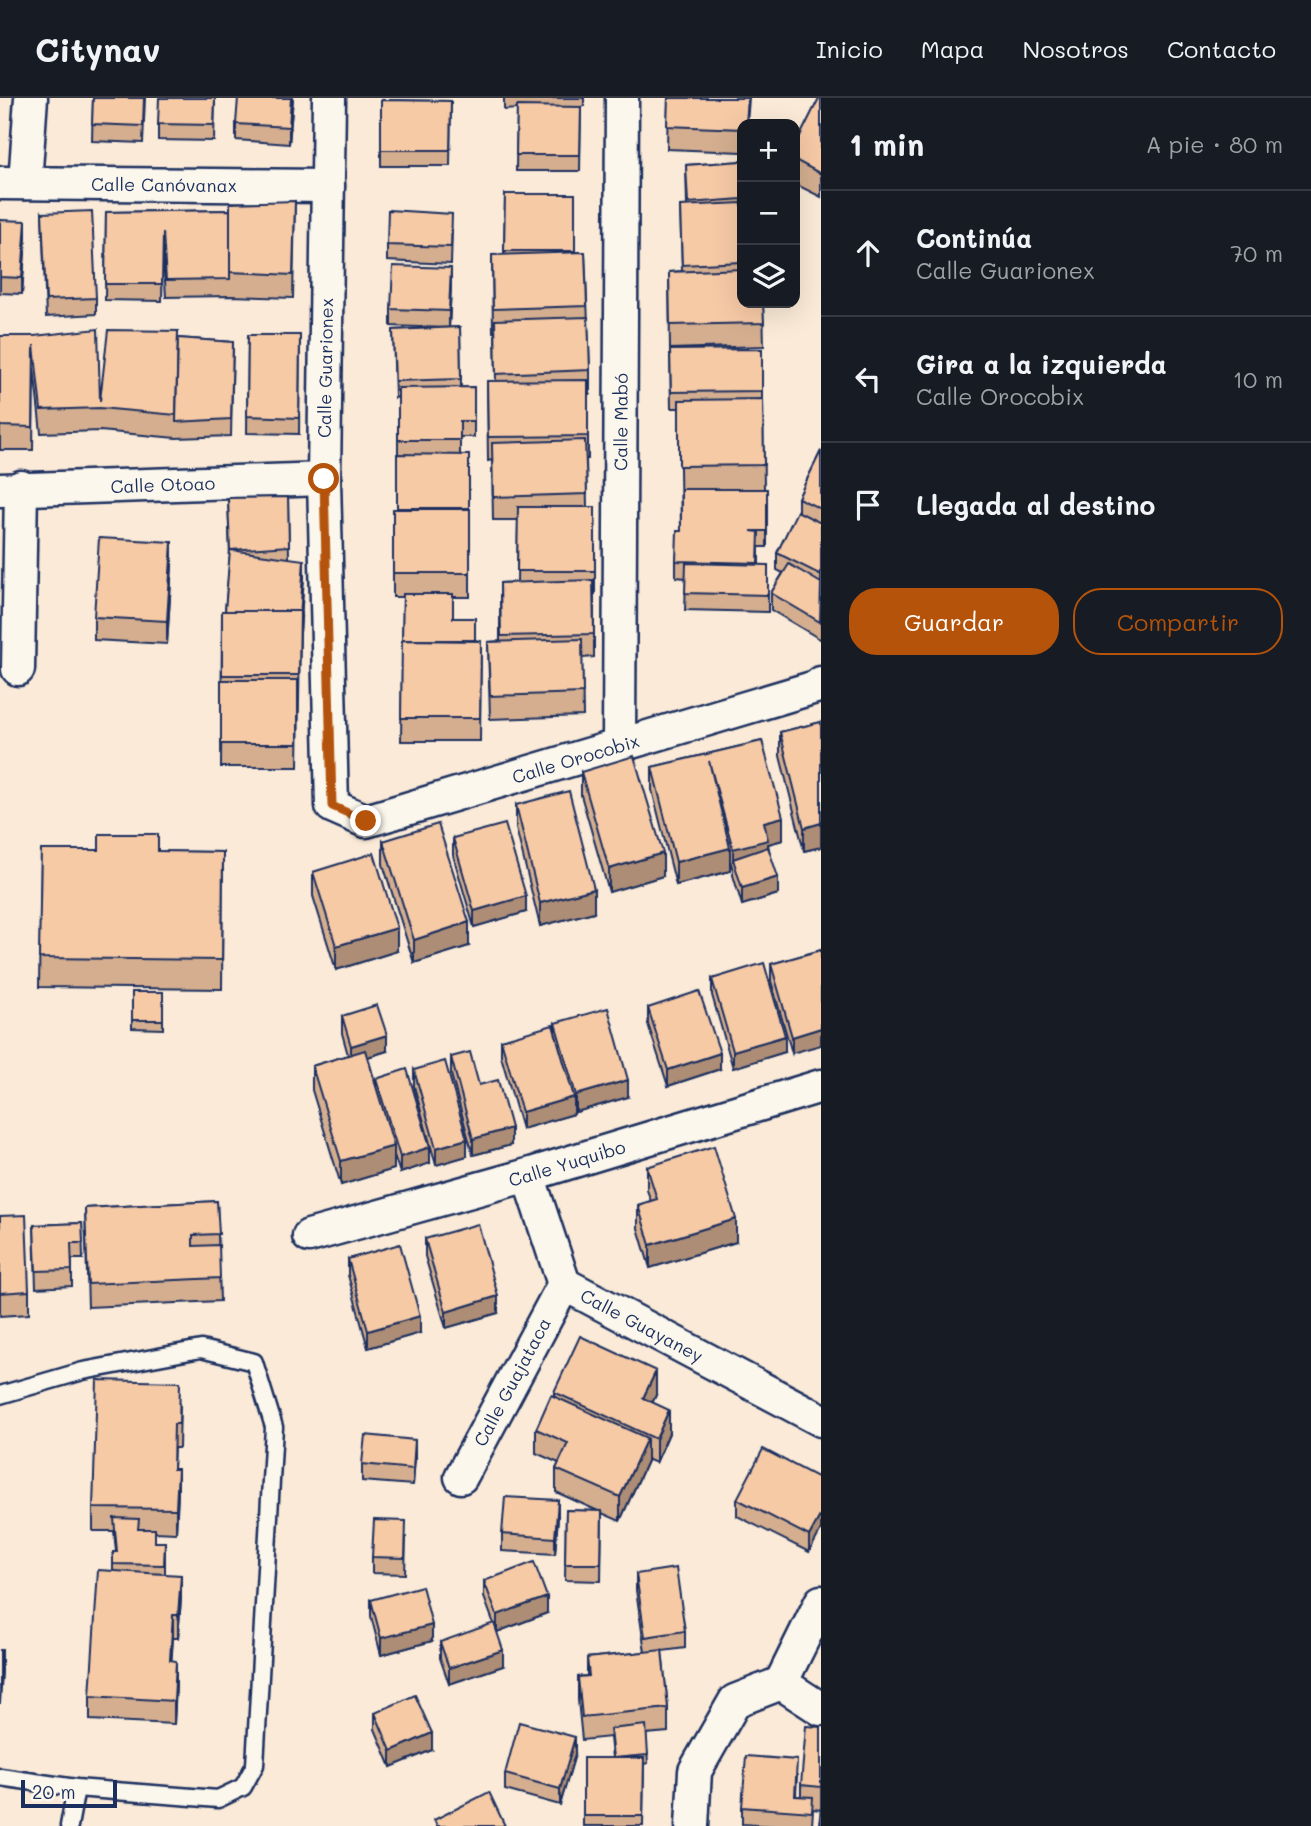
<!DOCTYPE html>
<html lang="es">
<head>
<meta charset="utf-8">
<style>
	:root { --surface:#171b24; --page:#242831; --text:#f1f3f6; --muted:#9ea1a6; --line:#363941; --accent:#b45309 }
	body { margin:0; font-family:Mali,sans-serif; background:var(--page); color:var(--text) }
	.controls { position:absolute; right:21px; top:21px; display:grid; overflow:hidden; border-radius:14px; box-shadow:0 7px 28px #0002 }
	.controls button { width:63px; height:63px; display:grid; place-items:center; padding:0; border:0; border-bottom:2px solid var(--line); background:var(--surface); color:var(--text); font:35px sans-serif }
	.scale { position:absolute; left:21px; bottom:18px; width:96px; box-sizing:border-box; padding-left:7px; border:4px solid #1b2f5e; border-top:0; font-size:19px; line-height:24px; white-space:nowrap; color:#1b2f5e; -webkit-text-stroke:5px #fbf7ec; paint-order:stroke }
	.stop { position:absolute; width:21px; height:21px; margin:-16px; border:5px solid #b45309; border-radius:50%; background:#fff }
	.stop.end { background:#b45309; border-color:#fff; box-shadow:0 2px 7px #0008 }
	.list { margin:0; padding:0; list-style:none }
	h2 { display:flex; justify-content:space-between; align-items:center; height:91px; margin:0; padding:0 28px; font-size:30px }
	h2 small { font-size:23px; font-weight:400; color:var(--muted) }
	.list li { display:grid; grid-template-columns:46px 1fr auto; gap:21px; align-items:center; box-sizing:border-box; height:126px; padding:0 28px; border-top:2px solid var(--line) }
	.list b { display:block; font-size:26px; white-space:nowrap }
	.list p { margin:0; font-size:23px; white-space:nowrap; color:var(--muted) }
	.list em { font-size:23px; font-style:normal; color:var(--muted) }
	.actions { display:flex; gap:14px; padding:21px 28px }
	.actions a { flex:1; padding:16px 0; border:2px solid var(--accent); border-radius:28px; text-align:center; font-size:24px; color:var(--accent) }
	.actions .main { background:var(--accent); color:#fff }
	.icon { flex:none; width:38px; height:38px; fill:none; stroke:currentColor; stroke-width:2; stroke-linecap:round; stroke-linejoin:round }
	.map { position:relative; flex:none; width:821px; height:1728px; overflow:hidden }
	header { display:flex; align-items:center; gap:42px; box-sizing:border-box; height:98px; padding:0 35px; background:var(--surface); border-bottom:2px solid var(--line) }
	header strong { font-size:33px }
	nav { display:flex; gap:38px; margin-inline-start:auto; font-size:24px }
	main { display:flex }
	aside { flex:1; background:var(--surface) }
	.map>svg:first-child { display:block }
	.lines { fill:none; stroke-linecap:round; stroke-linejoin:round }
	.lane-casing { stroke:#1b2f5e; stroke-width:21 }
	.street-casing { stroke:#1b2f5e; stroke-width:37 }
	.lane { stroke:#fbf7ec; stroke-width:16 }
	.street { stroke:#fbf7ec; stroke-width:32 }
	.wall { fill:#d4ae8f; stroke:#1b2f5e; stroke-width:2 }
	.shaded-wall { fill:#ad8d74; stroke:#1b2f5e; stroke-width:2 }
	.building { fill:#f7caa6; stroke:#1b2f5e; stroke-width:2 }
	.route { stroke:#b45309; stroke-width:9 }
	.labels { text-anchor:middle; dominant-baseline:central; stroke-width:7; stroke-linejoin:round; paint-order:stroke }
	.street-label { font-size:18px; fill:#1b2f5e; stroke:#fbf7ec }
</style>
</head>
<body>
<header>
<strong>Citynav</strong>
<nav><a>Inicio</a><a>Mapa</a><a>Nosotros</a><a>Contacto</a></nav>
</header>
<main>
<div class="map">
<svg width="821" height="1728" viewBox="0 0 821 1728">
	<rect width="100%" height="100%" fill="#faead7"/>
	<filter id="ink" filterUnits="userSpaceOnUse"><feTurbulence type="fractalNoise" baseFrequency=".0143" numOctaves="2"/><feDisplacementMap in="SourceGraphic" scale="14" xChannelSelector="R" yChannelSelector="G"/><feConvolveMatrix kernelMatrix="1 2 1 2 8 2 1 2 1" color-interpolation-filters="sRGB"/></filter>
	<g filter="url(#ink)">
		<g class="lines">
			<g class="lane-casing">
				<g id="lane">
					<polyline points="0,1297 83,1273 201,1251 254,1264 274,1329 255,1667 243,1689 218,1701 76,1690 0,1679"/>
					<polyline points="69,1728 76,1690"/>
				</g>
			</g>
			<g class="street-casing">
				<g id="street">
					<path id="s1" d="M329,0L324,381L332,708L366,723L819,588L821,585"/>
					<path id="s2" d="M0,85L328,88"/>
					<polyline points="25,85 31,0"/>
					<path id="s3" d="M0,392L324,381"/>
					<polyline points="18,571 21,389"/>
					<path id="s4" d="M619,646L622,0"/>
					<path id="s5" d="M528,1077L564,1186L821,1322"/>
					<path id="s6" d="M309,1138L528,1077L821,988"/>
					<path id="s7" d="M461,1379L564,1186"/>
					<polyline points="781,1585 821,1504"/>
					<polyline points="781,1585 821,1611"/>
					<polyline points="692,1728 695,1673 735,1603 781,1585"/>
				</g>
			</g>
			<use href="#lane" class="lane"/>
			<use href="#street" class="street"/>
		</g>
		<g class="wall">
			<polygon points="93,0 145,0 143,45 92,43"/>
			<polygon points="215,0 214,43 158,42 158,26"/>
			<polygon points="293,0 289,46 236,42 236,26"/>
			<polygon points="504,0 584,0 584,8 581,9 580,73 516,73 517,11 504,12"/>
			<polygon points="668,0 749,0 747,26 742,26 742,54 667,51"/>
			<polygon points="821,0 821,99 795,86 795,48"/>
			<polygon points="381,2 451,3 450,68 381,68"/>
			<polygon points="742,63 742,205 763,205 764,248 670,251 669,174 682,173 680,108 687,108 686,67"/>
			<polygon points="505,96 575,96 575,154 585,154 590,272 590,296 588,296 588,361 586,361 587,409 595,409 595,496 594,496 594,559 582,560 583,618 490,621 488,544 500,543 500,485 517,484 518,422 493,422 492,362 488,363 487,283 496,283 495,234 493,234 492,157 504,157"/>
			<polygon points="295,103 293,200 230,198 166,199 163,151 162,203 105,202 106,114 230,112"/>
			<polygon points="42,115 96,200 96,216 46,219"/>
			<polygon points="0,122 26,139 22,196 0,195"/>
			<polygon points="452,132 451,166 387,163 387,147"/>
			<polygon points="451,187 449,230 391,228 391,211"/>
			<polygon points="460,229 461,290 474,289 474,339 460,339 460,357 469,411 470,411 470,499 453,499 453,520 475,542 481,543 480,643 401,643 403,499 393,499 393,411 397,411 398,356 398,299 395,300 393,232"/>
			<polygon points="248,237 300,237 299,336 247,335"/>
			<polygon points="0,238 34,238 100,303 178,240 233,244 231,338 176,340 100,333 41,335 34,270 33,352 0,352"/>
			<polygon points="762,251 762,301 763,301 764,391 767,391 767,449 759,449 759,467 768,467 768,514 685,512 686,480 676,479 676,463 681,433 679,310 671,310 670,252"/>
			<polygon points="821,353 821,540 820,541 771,512 771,495 783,475 777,472 777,455 798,413 798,400"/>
			<polygon points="288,399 289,460 304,478 300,535 298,669 221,669 222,513 225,513 230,458 228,400"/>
			<polygon points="172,467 167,546 94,542 94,519"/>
			<polygon points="821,624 821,749 804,753 780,658 780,634"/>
			<polygon points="762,643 783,742 768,746 778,796 742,807 733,777 733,772 730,762 730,773 676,787 652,692 652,669"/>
			<polygon points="581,674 663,778 609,794 581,697"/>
			<polygon points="516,707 594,814 540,828 516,730"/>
			<polygon points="453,740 526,814 474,829 453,757"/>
			<polygon points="383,743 469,848 414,865 383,766"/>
			<polygon points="41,752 223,754 222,891 39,889"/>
			<polygon points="313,774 397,853 336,872 313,798"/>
			<polygon points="821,852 792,955 771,883 771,866"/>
			<polygon points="712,881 785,954 733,970 712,897"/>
			<polygon points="132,894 163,894 163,931 132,930"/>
			<polygon points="648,910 720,971 668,988 648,926"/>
			<polygon points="342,918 387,953 368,959 376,988 376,981 430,1065 400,1075 394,1057 394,1071 341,1087 312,992 312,968 348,957 342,935"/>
			<polygon points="555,925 628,999 576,1014 574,1006 574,1016 522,1031 501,958 501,942 555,934"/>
			<polygon points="451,959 479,987 511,1047 473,1057 451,976"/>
			<polygon points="414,972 467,1058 436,1067 414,988"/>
			<polygon points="647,1069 736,1144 650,1170 638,1130 638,1107 651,1103 647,1092"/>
			<polygon points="217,1103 220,1203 88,1209 85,1110"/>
			<polygon points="0,1118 29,1193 29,1216 0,1218"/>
			<polygon points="82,1125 83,1161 72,1161 72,1188 36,1190 34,1127"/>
			<polygon points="425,1141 498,1215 446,1230 425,1158"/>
			<polygon points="348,1161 420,1235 368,1250 348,1177"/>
			<polygon points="554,1294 656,1297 652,1305 669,1335 656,1365 647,1361 647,1363 620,1423 602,1415 601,1483 565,1482 566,1412 598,1413 556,1394 556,1371 559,1365 536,1355 536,1331 554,1298"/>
			<polygon points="180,1307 179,1350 174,1350 173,1371 178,1394 176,1435 155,1434 155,1444 165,1444 165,1476 181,1500 178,1540 173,1540 171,1562 176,1586 174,1626 90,1622 90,1598 113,1473 113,1454 116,1454 114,1433 93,1433 93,1410"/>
			<polygon points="415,1359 413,1387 362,1383 362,1366"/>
			<polygon points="821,1381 809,1454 737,1418 737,1401"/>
			<polygon points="558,1419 555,1456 502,1453 502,1436"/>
			<polygon points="406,1440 405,1476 372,1475 372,1459"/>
			<polygon points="636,1476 685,1533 685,1550 662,1553 668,1610 668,1634 646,1636 648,1665 644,1666 643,1728 583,1728 583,1660 612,1660 610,1639 582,1642 578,1602 578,1579 587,1578 587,1560 645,1554 636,1492"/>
			<polygon points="484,1483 547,1515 497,1534 484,1499"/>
			<polygon points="371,1502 432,1543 381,1557 371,1518"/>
			<polygon points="440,1544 503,1568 449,1586 440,1560"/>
			<polygon points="375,1615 432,1652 391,1669 375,1631"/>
			<polygon points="821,1629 821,1728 821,1712 813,1711 812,1728 775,1728 742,1726 742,1709 797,1678 796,1698 801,1698 801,1687"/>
			<polygon points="575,1656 560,1707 505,1692 505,1676"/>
		</g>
		<g class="shaded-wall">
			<polygon points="291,0 293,0 289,46 289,29"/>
			<polygon points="26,123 26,139 22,196 22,180"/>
			<polygon points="451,170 451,187 449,230 449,213"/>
			<polygon points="172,444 172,467 167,546 167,523"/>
			<polygon points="304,462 304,478 300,535 300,519"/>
			<polygon points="783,719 783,742 768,746 768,765 733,763 733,751 764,724"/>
			<polygon points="821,725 821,749 804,753 804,730"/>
			<polygon points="730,750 730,773 676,787 676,764"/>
			<polygon points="663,755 663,778 609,794 609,771"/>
			<polygon points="778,779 778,796 742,807 742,790"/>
			<polygon points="594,791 594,814 540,828 540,805"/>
			<polygon points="526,798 526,814 474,829 474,813"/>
			<polygon points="469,824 469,848 414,865 414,842"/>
			<polygon points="397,830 397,853 336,872 336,848"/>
			<polygon points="821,930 821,947 792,955 792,939"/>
			<polygon points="387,937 387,953 351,964 351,948"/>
			<polygon points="785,938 785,954 733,970 733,953"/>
			<polygon points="720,955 720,971 668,988 668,972"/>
			<polygon points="628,982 628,999 576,1014 576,997"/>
			<polygon points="574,999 574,1016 522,1031 522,1014"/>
			<polygon points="511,1030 511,1047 473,1057 473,1041"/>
			<polygon points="467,1041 467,1058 436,1067 436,1050"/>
			<polygon points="394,1048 394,1071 341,1087 341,1063"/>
			<polygon points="430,1049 430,1065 400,1075 400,1059"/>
			<polygon points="736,1121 736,1144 650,1170 650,1147"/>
			<polygon points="498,1198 498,1215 446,1230 446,1214"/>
			<polygon points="420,1218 420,1235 368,1250 368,1233"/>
			<polygon points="656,1273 656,1297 643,1324 643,1300"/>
			<polygon points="669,1312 669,1335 656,1365 656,1341"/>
			<polygon points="647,1340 647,1363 620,1423 620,1399"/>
			<polygon points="415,1342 415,1359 413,1387 413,1371"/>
			<polygon points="178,1371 178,1394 176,1435 176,1411"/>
			<polygon points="558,1402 558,1419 555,1456 555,1440"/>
			<polygon points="821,1416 821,1432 809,1454 809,1438"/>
			<polygon points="181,1477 181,1500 178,1540 178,1517"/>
			<polygon points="547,1499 547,1515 497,1534 497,1517"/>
			<polygon points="173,1517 173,1540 170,1586 170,1562"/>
			<polygon points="432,1527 432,1543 381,1557 381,1540"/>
			<polygon points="2,1552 2,1575 0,1606 0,1583"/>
			<polygon points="503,1552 503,1568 449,1586 449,1570"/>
			<polygon points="176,1563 176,1586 174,1626 174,1603"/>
			<polygon points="432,1635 432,1652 391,1669 391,1653"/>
			<polygon points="575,1639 575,1656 560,1707 560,1691"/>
		</g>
		<g class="building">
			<polygon points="93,0 144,0 143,28 92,26"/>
			<polygon points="159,0 215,0 214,27 158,26"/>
			<polygon points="238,0 291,0 289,29 236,26"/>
			<polygon points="668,0 748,0 746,26 742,26 742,31 667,28"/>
			<polygon points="819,0 821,0 821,76 795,62 795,48"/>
			<polygon points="381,2 451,3 450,52 381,52"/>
			<polygon points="517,8 581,9 580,57 516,57"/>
			<polygon points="742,63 742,101 688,105 686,67"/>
			<polygon points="505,96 575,96 575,153 504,153"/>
			<polygon points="295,103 293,177 230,174 230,105"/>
			<polygon points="742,105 742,164 682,167 680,108"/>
			<polygon points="230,112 230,181 166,182 163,135 162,186 105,186 106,114"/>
			<polygon points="388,112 452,116 451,149 387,147"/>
			<polygon points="92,113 96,200 46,202 42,115"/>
			<polygon points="0,122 26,123 22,180 0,179"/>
			<polygon points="585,154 587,208 493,211 492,157"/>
			<polygon points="393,168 451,170 449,213 391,211"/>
			<polygon points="742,171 742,205 763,205 764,225 670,227 669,174"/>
			<polygon points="588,219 590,272 496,276 495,222"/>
			<polygon points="460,229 461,281 395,283 393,232"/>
			<polygon points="98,231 100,303 108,232 178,233 176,317 100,310 41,312 34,247 33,329 0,328 0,238 34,238"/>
			<polygon points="248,237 300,237 299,320 247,318"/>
			<polygon points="178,240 233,244 231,321 176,324"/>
			<polygon points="762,251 762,293 671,294 670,252"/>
			<polygon points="588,282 588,338 488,339 487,283"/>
			<polygon points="474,289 474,323 460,323 460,342 398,342 398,290"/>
			<polygon points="763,301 764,367 679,368 679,302"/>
			<polygon points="585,342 587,396 493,399 492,345"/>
			<polygon points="821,353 821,411 798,400"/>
			<polygon points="397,356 469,357 469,410 397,410"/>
			<polygon points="681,391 767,391 767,433 751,433 759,434 758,465 676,463 677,433 681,433"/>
			<polygon points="288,399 289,448 230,452 228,400"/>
			<polygon points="518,409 595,409 595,473 517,473"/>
			<rect x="393" y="411" width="77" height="64"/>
			<polygon points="797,413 821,425 821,477 777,455"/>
			<polygon points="99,440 172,444 167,523 94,519"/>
			<polygon points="230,452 304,462 300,519 300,513 225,513"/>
			<polygon points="686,465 768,467 768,497 685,495"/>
			<polygon points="789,466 821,485 820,524 771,495"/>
			<polygon points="593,482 594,536 501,538 500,485"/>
			<polygon points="403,496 453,496 453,520 475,520 475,542 402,542"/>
			<polygon points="222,513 300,513 299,577 222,577"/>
			<polygon points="582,541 583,595 490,598 488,544"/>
			<polygon points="402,542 481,543 480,620 401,620"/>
			<rect x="221" y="582" width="77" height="64"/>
			<polygon points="821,624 821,725 804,730 780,634"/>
			<polygon points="762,643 783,719 764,724 768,742 733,751 709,663 730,750 676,764 652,669"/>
			<polygon points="634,658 663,755 609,771 581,674"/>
			<polygon points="569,693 594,791 540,805 516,707"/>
			<polygon points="438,726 469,824 414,842 383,743"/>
			<polygon points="505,726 526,798 474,813 453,740"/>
			<polygon points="99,736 158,736 158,753 223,754 222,862 39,860 41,752 99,752"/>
			<polygon points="768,749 778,779 742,790 733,761"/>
			<polygon points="374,755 397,830 336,848 313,774"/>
			<polygon points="821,852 821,930 792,939 771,866"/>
			<polygon points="764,865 785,938 733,953 712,881"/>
			<polygon points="699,893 720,955 668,972 648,910"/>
			<rect x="132" y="894" width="31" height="28"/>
			<polygon points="377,907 387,937 351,948 342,918"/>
			<polygon points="608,910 628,982 576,997 555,925"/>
			<polygon points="553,927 574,999 522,1014 501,942"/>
			<polygon points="365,952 394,1048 341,1063 312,968"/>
			<polygon points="470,954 479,987 498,982 511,1030 473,1041 451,959"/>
			<polygon points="445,963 467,1041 436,1050 414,972"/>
			<polygon points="407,971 430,1049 400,1059 376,981"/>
			<polygon points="714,1048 736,1121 650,1147 638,1107 657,1101 647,1069"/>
			<polygon points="217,1103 219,1136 193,1137 193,1148 219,1147 220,1180 88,1186 85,1110"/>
			<polygon points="26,1117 29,1193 0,1195 0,1118"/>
			<polygon points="82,1125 83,1145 71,1145 72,1172 36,1173 34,1127"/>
			<polygon points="478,1126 498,1198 446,1214 425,1141"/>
			<polygon points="400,1146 420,1218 368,1233 348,1161"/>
			<polygon points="580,1238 656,1273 643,1300 669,1312 656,1341 554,1294"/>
			<polygon points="97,1282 180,1284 179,1326 174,1326 173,1371 178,1371 176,1411 93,1410"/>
			<polygon points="551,1297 647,1340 620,1399 556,1371 568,1345 536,1331"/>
			<polygon points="365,1337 415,1342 413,1371 362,1366"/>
			<polygon points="763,1351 821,1381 821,1416 809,1438 737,1401"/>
			<polygon points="505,1399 558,1402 555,1440 502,1436"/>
			<polygon points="566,1412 602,1413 601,1466 565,1466"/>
			<polygon points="114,1420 139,1421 138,1431 155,1431 155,1444 165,1444 164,1467 113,1466 113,1454 117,1454"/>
			<polygon points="374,1422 406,1423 405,1460 372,1459"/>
			<polygon points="534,1464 547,1499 497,1517 484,1483"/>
			<polygon points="676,1470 685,1533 645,1539 636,1476"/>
			<polygon points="98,1472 181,1477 178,1517 173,1517 170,1562 176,1563 174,1603 90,1598"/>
			<polygon points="422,1488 432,1527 381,1540 371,1502"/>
			<polygon points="494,1525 503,1552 449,1570 440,1544"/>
			<polygon points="0,1552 2,1552 0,1583"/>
			<polygon points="662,1552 668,1610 582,1619 578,1579 589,1578 587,1560"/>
			<polygon points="415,1597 432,1635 391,1653 375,1615"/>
			<polygon points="519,1624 575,1639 560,1691 505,1676"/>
			<polygon points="646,1627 648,1657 613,1660 610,1631"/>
			<polygon points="806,1628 821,1629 821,1689 801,1687"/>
			<polygon points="746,1658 797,1662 795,1698 813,1699 812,1714 742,1709"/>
			<polygon points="583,1660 644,1660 643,1718 583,1718"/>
			<polygon points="489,1694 505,1728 437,1728 434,1722"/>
			<polygon points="821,1708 821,1728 819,1728"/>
		</g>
	</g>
	<g class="lines" filter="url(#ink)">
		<polyline class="route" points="324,381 332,708 366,723"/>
	</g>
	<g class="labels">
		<g class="street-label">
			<text stroke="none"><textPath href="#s2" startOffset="164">Calle Canóvanax</textPath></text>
			<text transform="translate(325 270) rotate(-89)">Calle Guarionex</text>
			<text stroke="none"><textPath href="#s4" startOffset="322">Calle Mabó</textPath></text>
			<text stroke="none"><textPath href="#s3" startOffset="163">Calle Otoao</textPath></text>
			<text stroke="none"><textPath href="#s1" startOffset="964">Calle Orocobix</textPath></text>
			<text stroke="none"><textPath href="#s6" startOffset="268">Calle Yuquibo</textPath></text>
			<text stroke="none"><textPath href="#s5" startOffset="203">Calle Guayaney</textPath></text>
			<text stroke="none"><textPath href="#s7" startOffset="108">Calle Guajataca</textPath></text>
		</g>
	</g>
</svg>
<div class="controls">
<button>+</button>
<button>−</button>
<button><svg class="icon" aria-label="layers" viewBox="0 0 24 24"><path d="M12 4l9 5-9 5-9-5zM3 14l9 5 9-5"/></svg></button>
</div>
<div class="scale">20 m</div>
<div class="stop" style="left:324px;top:381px"></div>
<div class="stop end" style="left:366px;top:723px"></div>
</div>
<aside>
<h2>1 min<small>A pie · 80 m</small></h2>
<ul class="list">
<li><svg class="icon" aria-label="ahead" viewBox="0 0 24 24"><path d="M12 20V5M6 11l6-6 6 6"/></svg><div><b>Continúa</b><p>Calle Guarionex</p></div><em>70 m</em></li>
<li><svg class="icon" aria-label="left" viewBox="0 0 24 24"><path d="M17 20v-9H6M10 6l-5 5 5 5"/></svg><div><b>Gira a la izquierda</b><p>Calle Orocobix</p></div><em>10 m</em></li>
<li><svg class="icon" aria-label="arrive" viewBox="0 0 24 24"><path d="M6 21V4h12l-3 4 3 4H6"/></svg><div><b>Llegada al destino</b></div></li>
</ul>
<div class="actions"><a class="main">Guardar</a><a>Compartir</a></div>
</aside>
</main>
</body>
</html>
